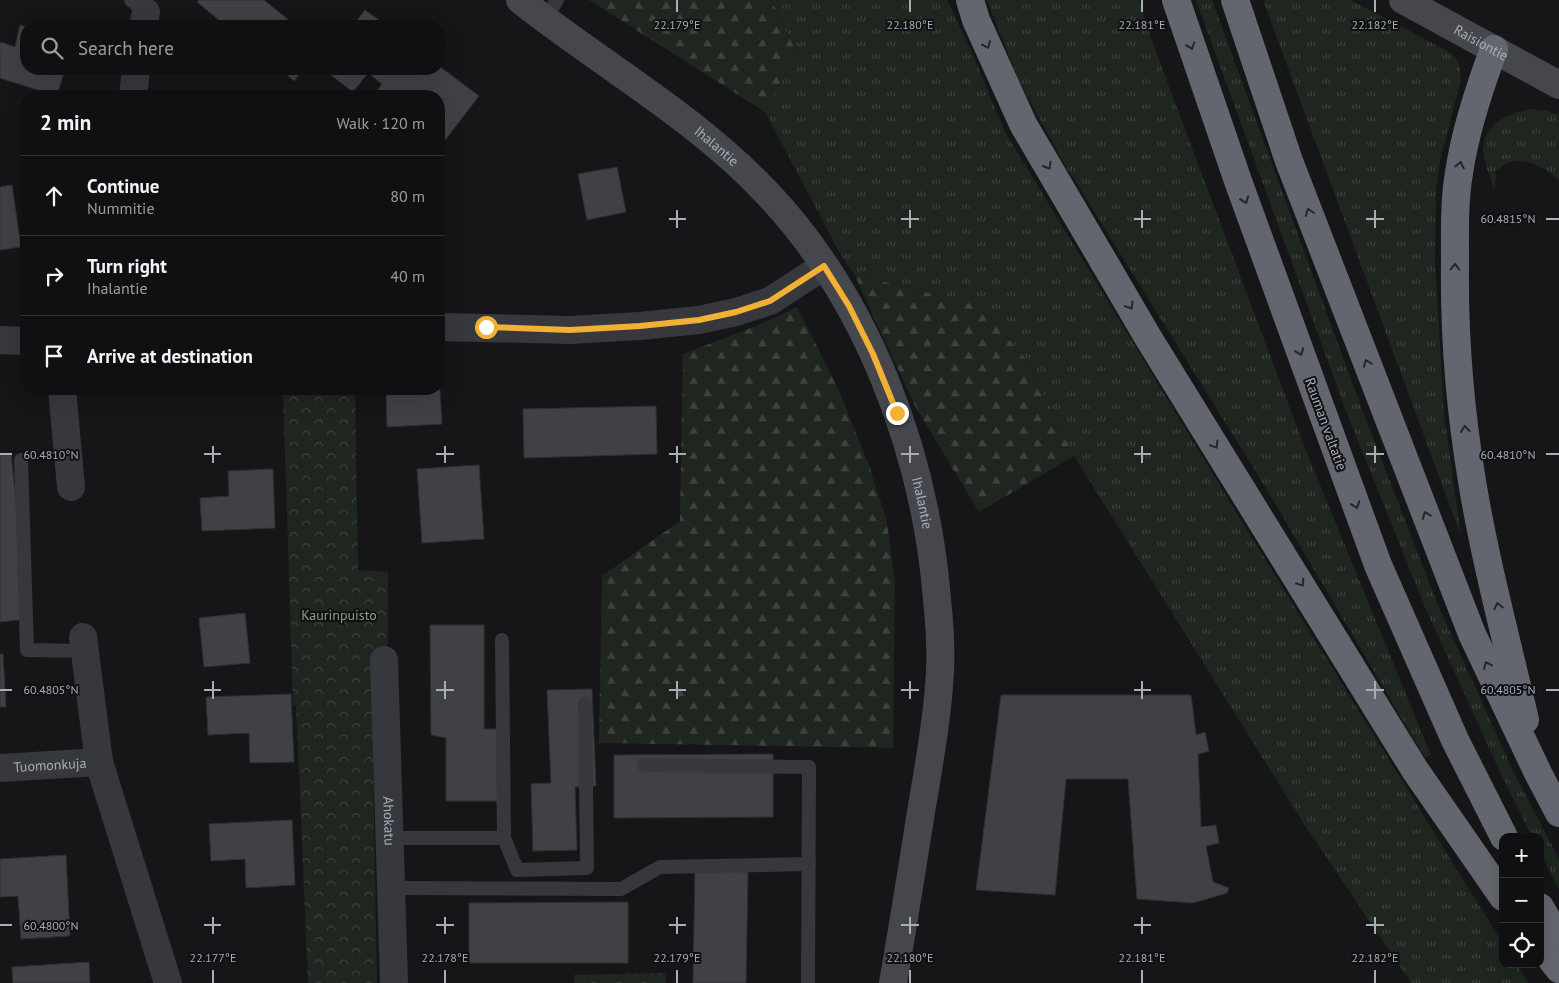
<!DOCTYPE html>
<html lang="en">
<head>
<meta charset="utf-8">
<style>
	:root { --surface:#101012; --page:#1e1e20; --text:#f1f3f6; --muted:#9c9d9f; --line:#303032 }
	body { margin:0; font-family:"PT Sans",sans-serif; background:var(--page); color:var(--text) }
	.controls { position:absolute; right:15px; bottom:15px; display:grid; overflow:hidden; border-radius:10px; box-shadow:0 5px 20px #0002 }
	.controls button { width:45px; height:45px; display:grid; place-items:center; padding:0; border:0; border-bottom:1px solid var(--line); background:var(--surface); color:var(--text); font:25px sans-serif }
	.stop { position:absolute; width:15px; height:15px; margin:-11px; border:4px solid #f2b134; border-radius:50%; background:#fff }
	.stop.end { background:#f2b134; border-color:#fff; box-shadow:0 1px 5px #0008 }
	.list { margin:0; padding:0; list-style:none }
	h2 { display:flex; justify-content:space-between; align-items:center; height:65px; margin:0; padding:0 20px; font-size:21px }
	h2 small { font-size:16px; font-weight:400; color:var(--muted) }
	.list li { display:grid; grid-template-columns:32px 1fr auto; gap:15px; align-items:center; box-sizing:border-box; height:80px; padding:0 20px; border-top:1px solid var(--line) }
	.list b { display:block; font-size:19px; white-space:nowrap }
	.list p { margin:0; font-size:16px; white-space:nowrap; color:var(--muted) }
	.list em { font-size:16px; font-style:normal; color:var(--muted) }
	.icon { flex:none; width:28px; height:28px; fill:none; stroke:currentColor; stroke-width:2; stroke-linecap:round; stroke-linejoin:round }
	.map { position:relative; flex:none; width:1559px; height:983px; overflow:hidden }
	.search { position:absolute; background:var(--surface); box-shadow:0 5px 20px #0002; left:20px; top:20px; width:425px; height:55px; display:flex; align-items:center; gap:12px; box-sizing:border-box; padding:0 18px; border-radius:20px; color:var(--muted); font-size:19px }
	.panel { position:absolute; background:var(--surface); box-shadow:0 5px 20px #0002; left:20px; top:90px; width:425px; height:305px; border-radius:20px }
	.map>svg:first-child { display:block }
	.grass { fill:url(#grass-tufts) }
	.forest { fill:url(#forest-firs) }
	.park { fill:url(#park-crowns) }
	.building { fill:#404145; stroke:#303034 }
	.lines { fill:none; stroke-linecap:round; stroke-linejoin:round }
	.lane { stroke:#37383d; stroke-width:14 }
	.street { stroke:#37383d; stroke-width:28 }
	.secondary { stroke:#45474d; stroke-width:28 }
	.highway { stroke:#63666e; stroke-width:28 }
	.oneway { stroke:#26262a }
	.route { stroke:#f2b134; stroke-width:6 }
	.ticks { fill:none; stroke:#a8adb8; stroke-width:2 }
	.labels { text-anchor:middle; dominant-baseline:central; stroke-width:4; stroke-linejoin:round; paint-order:stroke }
	.street-label { font-size:14px; fill:#a8adb8; stroke:#111113 }
	.park-label { font-size:14px; fill:#7fa381; stroke:#111113 }
	.ticks-label { font-size:12px; text-anchor:middle; fill:#a8adb8; stroke:#111113; stroke-width:4; stroke-linejoin:round; paint-order:stroke }
</style>
</head>
<body>
<div class="map">
<svg width="1559" height="983" viewBox="0 0 1559 983">
	<defs>
		<pattern id="grass-tufts" width="24" height="20" patternUnits="userSpaceOnUse" patternTransform="scale(1.25)"><rect width="24" height="20" fill="#1e261f"/><path d="M3 7l-1-3M5 7V3M7 7l1-3M15 17l-1-3M17 17v-4M19 17l1-3" fill="none" stroke="#3c433d"/></pattern>
		<pattern id="forest-firs" width="22" height="20" patternUnits="userSpaceOnUse" patternTransform="scale(1.25)"><rect width="22" height="20" fill="#1e261f"/><path d="M5 1l3.5 6h-7zM16 11l3.5 6h-7z" fill="#3c433d"/></pattern>
		<pattern id="park-crowns" width="20" height="18" patternUnits="userSpaceOnUse" patternTransform="scale(1.25)"><rect width="20" height="18" fill="#1e261f"/><path d="M2 6a3 3 0 1 1 6 0M12 15a3 3 0 1 1 6 0" fill="none" stroke="#3c433d"/></pattern>
	</defs>
	<rect width="100%" height="100%" fill="#161618"/>
	<g class="grass">
		<polygon points="771,0 947,0 969,46 1005,132 1239,517 1503,944 1503,964 1516,964 1528,983 1411,983 1304,824 1074,456 1027,361 980,306 854,274 838,250 765,112 796,51"/>
		<polygon points="987,0 1139,0 1153,44 1305,448 1431,755 1425,758 1266,488 1062,160 1019,81"/>
		<polygon points="1196,0 1212,0 1363,412 1438,605 1514,773 1559,859 1559,890 1540,852 1540,837 1532,837 1500,772 1424,605 1346,411"/>
		<path d="M1263,0H1351L1451,53C1460,62 1461,68 1461,80L1441,156L1436,187L1435,262L1444,413L1461,536Z"/>
		<path d="M1532,109L1548,111L1559,115V180C1547,169 1527,157 1510,162C1505,164 1500,169 1496,171L1495,191C1492,182 1483,159 1483,150C1484,123 1509,113 1532,109Z"/>
	</g>
	<g class="forest">
		<polygon points="589,0 771,0 796,51 765,112"/>
		<polygon points="854,274 980,306 1027,361 1074,456 979,512 915,406"/>
		<polygon points="797,307 838,388 870,468 887,522 895,583 893,748 599,743 602,576 680,521 683,354 756,326"/>
	</g>
	<g class="park">
		<polygon points="283,389 355,389 358,570 388,572 388,645 371,655 377,983 308,983 296,705 293,705"/>
		<polygon points="666,973 666,983 574,983 574,975"/>
	</g>
	<g class="building">
		<polygon points="199,0 264,0 296,26 226,26 197,2"/>
		<polygon points="365,10 387,26 353,26"/>
		<polygon points="20,25 26,27 26,69 65,69 57,96 0,78 0,42 15,47"/>
		<polygon points="439,66 479,96 439,148 439,96 376,96 374,95 382,84 368,73 353,92 323,69 439,69"/>
		<polygon points="280,69 304,69 294,81"/>
		<polygon points="617,167 626,212 587,220 578,174"/>
		<polygon points="12,185 21,247 0,250 0,187"/>
		<polygon points="439,376 442,424 387,427 386,389 439,389"/>
		<polygon points="656,406 657,454 524,458 523,409"/>
		<polygon points="11,453 28,619 0,622 0,455"/>
		<polygon points="479,465 484,539 422,543 417,469"/>
		<polygon points="273,469 275,528 202,531 200,498 229,496 228,471"/>
		<polygon points="245,613 250,663 204,667 199,618"/>
		<polygon points="430,625 484,625 484,729 500,729 500,801 446,801 446,738 431,735"/>
		<polygon points="0,654 3,654 6,707 0,707"/>
		<polygon points="592,689 596,786 575,787 577,850 533,851 531,784 551,783 547,690"/>
		<polygon points="291,694 294,762 250,763 249,733 208,735 206,697"/>
		<polygon points="1001,695 1191,695 1196,735 1205,732 1209,751 1198,754 1201,827 1216,825 1219,843 1206,846 1213,882 1229,888 1227,893 1193,903 1137,899 1128,779 1066,779 1055,895 976,890"/>
		<polygon points="773,754 773,817 614,818 614,755"/>
		<polygon points="292,820 295,885 246,888 245,859 211,861 209,824"/>
		<polygon points="66,855 70,936 21,939 18,896 0,897 0,859"/>
		<polygon points="695,869 748,870 746,983 693,983"/>
		<polygon points="628,902 628,963 469,963 469,903"/>
		<polygon points="89,962 90,983 13,983 12,967"/>
	</g>
	<g class="lines">
		<g class="lane">
			<polyline points="131,0 146,12"/>
			<polyline points="545,20 557,0"/>
			<polyline points="21,460 27,650 85,651"/>
			<polyline points="502,640 504,838 517,870 587,868 585,704"/>
			<polyline points="644,765 809,767 808,983"/>
			<polyline points="389,838 504,838"/>
			<polyline points="391,888 621,889 660,867 809,864"/>
		</g>
		<g class="street">
			<polyline points="143,26 146,12"/>
			<polyline points="133,96 136,69"/>
			<polyline points="439,327 570,330 640,326 699,320 736,312 770,301 824,266"/>
			<polyline points="0,340 26,341"/>
			<polyline points="62,389 71,487"/>
			<polyline points="83,637 99,762 168,983"/>
			<path id="s1" d="M384,660L394,983"/>
			<path id="s2" d="M0,768L99,762"/>
		</g>
		<g class="secondary">
			<path id="s3" d="M520,0C601,64 694,116 766,192C868,299 925,453 937,599C940,628 942,657 939,686C936,728 928,770 921,812C912,869 903,926 893,983"/>
			<path id="s4" d="M1403,0L1559,85"/>
		</g>
		<g class="highway">
			<polyline points="970,0 976,20 1023,124 1149,339 1415,770 1503,897"/>
			<polyline points="1176,0 1238,181 1378,565 1455,740 1504,837"/>
			<polyline points="1235,0 1289,161 1472,634 1538,773 1559,813"/>
			<path d="M1494,49C1479,89 1465,131 1459,173C1454,202 1455,233 1455,263C1454,335 1460,409 1472,481C1485,561 1507,641 1525,720"/>
			<polyline points="1540,907 1559,940"/>
			<polyline points="1540,945 1559,969"/>
		</g>
	</g>
	<defs><path id="oneway-chevron" d="M-2-3.5L2.5 0L-2 3.5" fill="none" stroke-width="1.6" stroke-linecap="round" stroke-linejoin="round" transform="scale(1.25)"/></defs>
	<g class="oneway">
		<use href="#oneway-chevron" transform="translate(987 45) rotate(66)"/>
		<use href="#oneway-chevron" transform="translate(1191 46) rotate(71)"/>
		<use href="#oneway-chevron" transform="translate(1460 165) rotate(-78)"/>
		<use href="#oneway-chevron" transform="translate(1048 166) rotate(60)"/>
		<use href="#oneway-chevron" transform="translate(1245 200) rotate(70)"/>
		<use href="#oneway-chevron" transform="translate(1309 212) rotate(-111)"/>
		<use href="#oneway-chevron" transform="translate(1455 267) rotate(-89)"/>
		<use href="#oneway-chevron" transform="translate(1130 306) rotate(59)"/>
		<use href="#oneway-chevron" transform="translate(1300 352) rotate(70)"/>
		<use href="#oneway-chevron" transform="translate(1367 363) rotate(-111)"/>
		<use href="#oneway-chevron" transform="translate(1465 429) rotate(-97)"/>
		<use href="#oneway-chevron" transform="translate(1215 445) rotate(58)"/>
		<use href="#oneway-chevron" transform="translate(1356 505) rotate(70)"/>
		<use href="#oneway-chevron" transform="translate(1426 515) rotate(-111)"/>
		<use href="#oneway-chevron" transform="translate(1301 583) rotate(58)"/>
		<use href="#oneway-chevron" transform="translate(1498 606) rotate(-103)"/>
		<use href="#oneway-chevron" transform="translate(1487 665) rotate(-115)"/>
	</g>
	<g class="lines">
		<polyline class="route" points="486,327 570,330 640,326 699,320 736,312 770,301 824,266 849,306 873,354 897,413"/>
	</g>
	<path class="ticks" d="M677,0V12M910,0V12M1142,0V12M1375,0V12M677,210V228M910,210V228M1142,210V228M1375,210V228M669,219H686M901,219H919M1134,219H1151M1366,219H1384M1546,219H1559M213,446V463M445,446V463M677,446V463M910,446V463M1142,446V463M1375,446V463M0,454H12M204,454H221M436,454H454M669,454H686M901,454H919M1134,454H1151M1366,454H1384M1546,454H1559M213,681V699M445,681V699M677,681V699M910,681V699M1142,681V699M1375,681V699M0,690H12M204,690H221M436,690H454M669,690H686M901,690H919M1134,690H1151M1366,690H1384M1546,690H1559M213,917V934M445,917V934M677,917V934M910,917V934M1142,917V934M1375,917V934M0,925H12M204,925H221M436,925H454M669,925H686M901,925H919M1134,925H1151M1366,925H1384M213,970V983M445,970V983M677,970V983M910,970V983M1142,970V983M1375,970V983"/>
	<g class="labels">
		<g class="street-label">
			<text stroke="none"><textPath href="#s4" startOffset="89">Raisiontie</textPath></text>
			<text stroke="none"><textPath href="#s3" startOffset="245">Ihalantie</textPath></text>
			<text transform="translate(1326 424) rotate(70)">Rauman valtatie</text>
			<text stroke="none"><textPath href="#s3" startOffset="665">Ihalantie</textPath></text>
			<text stroke="none"><textPath href="#s2" startOffset="50">Tuomonkuja</textPath></text>
			<text stroke="none"><textPath href="#s1" startOffset="161">Ahokatu</textPath></text>
		</g>
		<g class="park-label">
			<text x="339" y="615">Kaurinpuisto</text>
		</g>
	</g>
	<g class="ticks-label">
		<text x="677" y="29">22.179°E</text>
		<text x="910" y="29">22.180°E</text>
		<text x="1142" y="29">22.181°E</text>
		<text x="1375" y="29">22.182°E</text>
		<text x="1508" y="223">60.4815°N</text>
		<text x="51" y="459">60.4810°N</text>
		<text x="1508" y="459">60.4810°N</text>
		<text x="51" y="694">60.4805°N</text>
		<text x="1508" y="694">60.4805°N</text>
		<text x="51" y="930">60.4800°N</text>
		<text x="213" y="962">22.177°E</text>
		<text x="445" y="962">22.178°E</text>
		<text x="677" y="962">22.179°E</text>
		<text x="910" y="962">22.180°E</text>
		<text x="1142" y="962">22.181°E</text>
		<text x="1375" y="962">22.182°E</text>
	</g>
</svg>
<div class="controls">
<button>+</button>
<button>−</button>
<button><svg class="icon" aria-label="locate" viewBox="0 0 24 24"><circle cx="12" cy="12" r="6"/><path d="M12 2v4M12 18v4M2 12h4M18 12h4"/></svg></button>
</div>
<div class="stop" style="left:486px;top:327px"></div>
<div class="stop end" style="left:897px;top:413px"></div>
<div class="search"><svg class="icon" aria-label="search" viewBox="0 0 24 24"><circle cx="10" cy="10" r="6"/><path d="M15 15l6 6"/></svg>Search here</div>
<section class="panel">
<h2>2 min<small>Walk · 120 m</small></h2>
<ul class="list">
<li><svg class="icon" aria-label="ahead" viewBox="0 0 24 24"><path d="M12 20V5M6 11l6-6 6 6"/></svg><div><b>Continue</b><p>Nummitie</p></div><em>80 m</em></li>
<li><svg class="icon" aria-label="right" viewBox="0 0 24 24"><path d="M7 20v-9h11M14 6l5 5-5 5"/></svg><div><b>Turn right</b><p>Ihalantie</p></div><em>40 m</em></li>
<li><svg class="icon" aria-label="arrive" viewBox="0 0 24 24"><path d="M6 21V4h12l-3 4 3 4H6"/></svg><div><b>Arrive at destination</b></div></li>
</ul>
</section>
</div>
</body>
</html>
